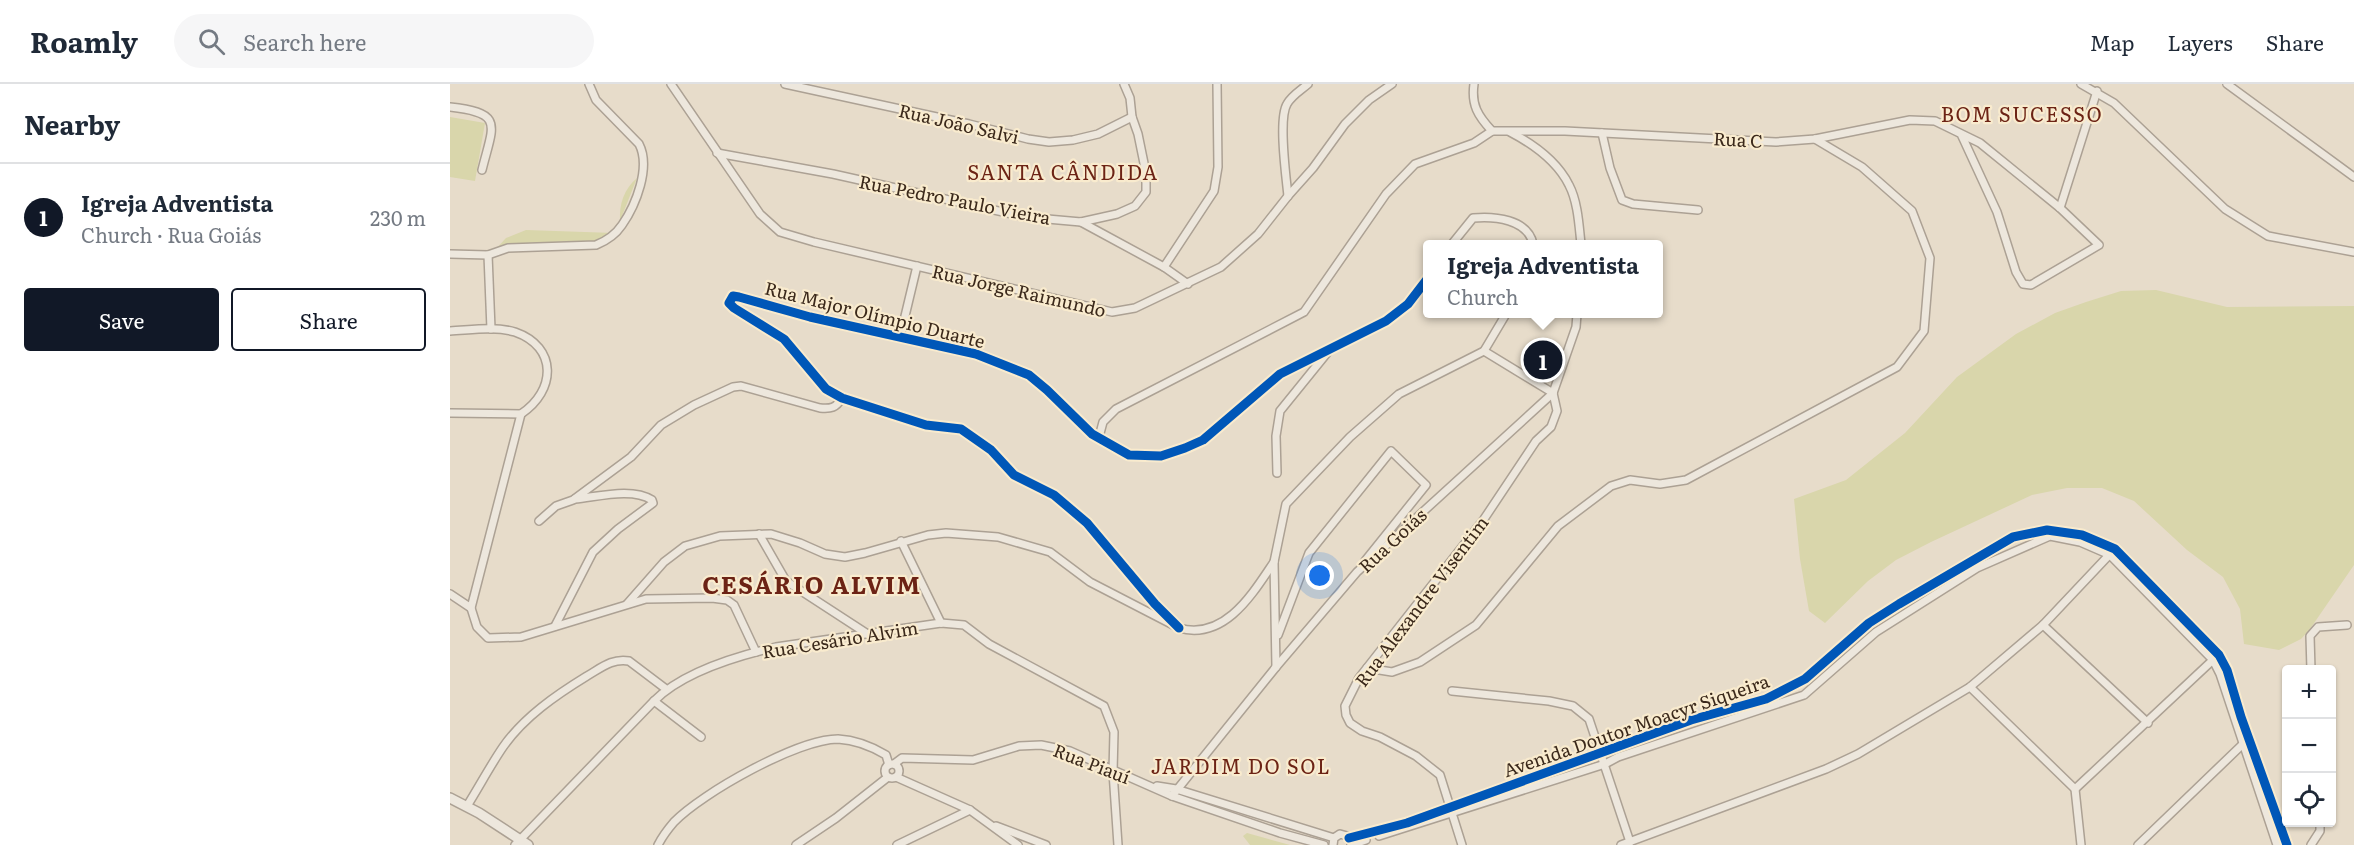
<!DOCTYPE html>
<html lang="en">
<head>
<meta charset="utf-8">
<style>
	:root { --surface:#fff; --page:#f6f6f7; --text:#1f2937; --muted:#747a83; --line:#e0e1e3; --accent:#111827 }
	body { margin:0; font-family:Literata,serif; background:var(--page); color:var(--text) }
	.controls { position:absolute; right:18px; bottom:18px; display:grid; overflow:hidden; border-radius:6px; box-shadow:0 2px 4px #0004 }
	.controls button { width:54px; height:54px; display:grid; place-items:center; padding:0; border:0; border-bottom:2px solid var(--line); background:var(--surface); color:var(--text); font:30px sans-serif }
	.you { position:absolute; left:870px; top:492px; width:21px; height:21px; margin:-15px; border:4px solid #fff; border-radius:50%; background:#1a73e8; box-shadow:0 0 0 9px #1a73e833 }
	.badge { display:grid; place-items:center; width:39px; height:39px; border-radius:50%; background:var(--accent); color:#fff; font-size:20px; font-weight:700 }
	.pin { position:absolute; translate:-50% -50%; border:3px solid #fff; box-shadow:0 2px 6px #0006 }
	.popup { position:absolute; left:973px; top:156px; width:240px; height:78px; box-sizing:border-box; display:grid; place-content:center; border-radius:6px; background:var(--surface); filter:drop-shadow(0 2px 4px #0005); font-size:20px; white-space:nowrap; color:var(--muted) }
	.popup b { font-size:22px; color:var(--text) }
	.popup::after { content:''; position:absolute; left:50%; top:100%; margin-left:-12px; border:12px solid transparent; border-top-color:var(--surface) }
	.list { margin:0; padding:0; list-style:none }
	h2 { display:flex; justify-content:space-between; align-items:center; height:78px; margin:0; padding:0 24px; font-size:26px }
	h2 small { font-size:20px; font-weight:400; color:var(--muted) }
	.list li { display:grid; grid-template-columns:39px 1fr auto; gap:18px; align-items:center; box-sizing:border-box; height:108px; padding:0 24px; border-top:2px solid var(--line) }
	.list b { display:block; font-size:22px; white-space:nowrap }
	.list p { margin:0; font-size:20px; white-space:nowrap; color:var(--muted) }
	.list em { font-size:20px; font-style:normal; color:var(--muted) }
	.actions { display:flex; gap:12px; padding:18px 24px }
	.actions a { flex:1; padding:14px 0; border:2px solid var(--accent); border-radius:6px; text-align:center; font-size:21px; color:var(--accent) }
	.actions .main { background:var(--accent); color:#fff }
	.icon { flex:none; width:33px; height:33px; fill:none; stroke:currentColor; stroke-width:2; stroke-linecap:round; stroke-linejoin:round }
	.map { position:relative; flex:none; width:1904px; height:761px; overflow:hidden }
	header { display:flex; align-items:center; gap:36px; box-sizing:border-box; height:84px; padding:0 30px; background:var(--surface); border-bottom:2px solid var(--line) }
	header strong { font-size:28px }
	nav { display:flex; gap:33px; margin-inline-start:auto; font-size:21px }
	.search { width:420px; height:54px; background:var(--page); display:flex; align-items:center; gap:15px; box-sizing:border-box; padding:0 21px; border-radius:33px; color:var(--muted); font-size:22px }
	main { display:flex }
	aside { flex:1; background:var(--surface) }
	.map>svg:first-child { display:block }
	.green { fill:#d9d6ab }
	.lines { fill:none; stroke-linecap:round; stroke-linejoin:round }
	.minor-casing { stroke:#aca194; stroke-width:10 }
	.tertiary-casing { stroke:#aca194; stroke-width:12 }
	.minor { stroke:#ede7dd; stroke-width:7 }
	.tertiary { stroke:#ede7dd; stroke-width:9 }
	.cycleway-casing { stroke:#f9ebce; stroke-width:13 }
	.cycleway { stroke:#0057b8; stroke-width:9 }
	.labels { text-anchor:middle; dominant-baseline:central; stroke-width:4.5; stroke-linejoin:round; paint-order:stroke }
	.street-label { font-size:18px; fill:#3b291b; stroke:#f9ebce }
	.neighbourhood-label { font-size:20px; letter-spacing:1.5px; fill:#6c2315; stroke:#f9ebce }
	.district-label { font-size:24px; font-weight:bold; letter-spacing:1.5px; fill:#6c2315; stroke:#f9ebce }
</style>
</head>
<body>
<header>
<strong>Roamly</strong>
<div class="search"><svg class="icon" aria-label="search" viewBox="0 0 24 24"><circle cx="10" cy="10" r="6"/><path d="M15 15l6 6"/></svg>Search here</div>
<nav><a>Map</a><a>Layers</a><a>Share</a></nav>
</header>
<main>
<aside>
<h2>Nearby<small></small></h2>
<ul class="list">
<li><span class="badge">1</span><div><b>Igreja Adventista</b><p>Church · Rua Goiás</p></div><em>230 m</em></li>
</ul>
<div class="actions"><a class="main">Save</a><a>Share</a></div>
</aside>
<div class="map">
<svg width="1904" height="761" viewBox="0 0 1904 761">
	<rect width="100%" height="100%" fill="#e7dcca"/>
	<g class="green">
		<polygon points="0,33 35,39 25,97 0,93"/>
		<path d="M187,94L170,137C169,120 174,105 187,94Z"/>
		<polygon points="76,146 164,149 155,157 43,168 56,154"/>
		<polygon points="1706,206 1777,223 1904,222 1904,481 1860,545 1851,555 1829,566 1794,560 1790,525 1773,493 1737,466 1684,417 1652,404 1617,404 1582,411 1481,458 1446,476 1418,497 1375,539 1359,527 1350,475 1344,415 1396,396 1455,349 1507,293 1566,250 1605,229 1636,218 1671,207"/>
		<polygon points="797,749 840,761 800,761 793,752"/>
	</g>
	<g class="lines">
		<g class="minor-casing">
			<g id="minor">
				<polyline points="221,0 310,130 330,148 364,158 662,228 685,224 771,183 808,150 838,112 863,84 895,40 919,16 942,0"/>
				<polyline points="335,0 519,40 578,55 599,58 623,56 648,50 682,33"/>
				<path d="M1024,0C1021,21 1028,32 1042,47H1115L1326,58L1365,55L1460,36L1485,37L1530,59L1610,124L1649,161L1581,201L1573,200L1566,188L1547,128L1511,50"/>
				<polyline points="1631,0 1664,19 1775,125 1818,152 1904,168"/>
				<polyline points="1777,0 1904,93"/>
				<path d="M0,23C55,29 43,41 32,86"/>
				<path d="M1060,48C1083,60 1107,77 1119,101C1128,118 1129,142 1131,160"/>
				<polyline points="1152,49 1160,84 1172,116 1183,120 1248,126"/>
				<polyline points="267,69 383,90 575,133 631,138 667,130 685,122 696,108 696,89 688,50 682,33 680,14 674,0"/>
				<path d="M838,112C836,92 828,35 837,20C841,12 851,6 858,0"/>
				<polyline points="1610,124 1647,7"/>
				<polyline points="631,138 714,183 738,200"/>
				<path d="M1002,160L1023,134C1044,132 1078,135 1083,160"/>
				<path d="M0,170L38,171L58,164L146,161C156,157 166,150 172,141C186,121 201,83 189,60L146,16L139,0"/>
				<polyline points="38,171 41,245"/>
				<polyline points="714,183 764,107 768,83 767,0"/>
				<path d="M0,247C21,246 45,242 65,248C108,263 106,307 71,330L21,524L0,510"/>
				<polyline points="450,253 467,182"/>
				<polyline points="1034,267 1103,309"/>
				<polyline points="0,329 71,330"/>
				<polyline points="649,353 653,338 666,325 854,228 936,110 965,80 1024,59 1042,47"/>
				<polyline points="827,389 826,352 830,327 877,269"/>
				<path d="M89,437L106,422L123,416L181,373L211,341L244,321L283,303L291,302L370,324C381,325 386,324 392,314"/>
				<polyline points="309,450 336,497 419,551"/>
				<polyline points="451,457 491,539"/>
				<path d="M177,520L214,478L235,462L270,452L321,450L350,459L375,470L395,473L415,469L478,451L496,449L548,453L600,468L640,498L729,544C775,557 803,509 824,478"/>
				<polyline points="21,524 27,543 38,554 71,553 196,515 262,514 277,516 284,521 306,568"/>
				<polyline points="1593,541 1698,639"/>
				<path d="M105,542L143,468L168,445L203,419L202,416C182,403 147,413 125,415"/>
				<polyline points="729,544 705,520 637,439 604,411 564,391 541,366 511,345 476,341 392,314 376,305 334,255 284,224 279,219 283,212 289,213 360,233 526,270 579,291 597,306 642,350 679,371 711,372 735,364 753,356 830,290 936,237 958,220 978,194"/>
				<polyline points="828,551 859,469 941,367 976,401 915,477"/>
				<polyline points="826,583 824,478 836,420 900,353 949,310 1034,267 1056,230"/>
				<polyline points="917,584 942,588 970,578 1026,541 1108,442 1161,402 1180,396 1210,400 1236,396 1447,283 1474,247 1480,174 1462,127 1412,83 1365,55"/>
				<polyline points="1861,586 1860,552 1868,543 1897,541"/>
				<polyline points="1520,603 1625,705 1631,761"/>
				<polyline points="1002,607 1099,617 1123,622 1139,635 1180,758"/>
				<polyline points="204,617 251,653"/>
				<circle cx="442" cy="687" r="7"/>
				<polyline points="444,680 452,674 523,676 569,662 591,661 620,667 722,712 830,749 874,761"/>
				<polyline points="446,693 520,726 568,761"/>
				<polyline points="707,702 726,705 884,754"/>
				<polyline points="1625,705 1765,574"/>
				<polyline points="722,712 826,583 907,488 1103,309 1126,243 1127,230"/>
				<path d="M17,722C29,703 40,682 53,663C74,633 106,611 137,592C151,584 162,574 179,577L216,605"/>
				<polyline points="546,742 596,761"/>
				<polyline points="929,752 1155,680 1168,673 1354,611 1426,548 1527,484 1600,452 1630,458 1660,471 1763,576 1770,590 1827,761"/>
				<polyline points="899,754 957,739 1241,636 1316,615 1355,595 1419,539 1449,520 1563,453 1597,446 1632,451 1665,465 1769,571 1777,586 1791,633 1837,761"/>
				<path d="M65,761L204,617C232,589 287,572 326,563L491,539L514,541L539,560L654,622L664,648L663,688L668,761"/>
				<path d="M208,761C212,753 218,745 224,738C252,709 348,655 388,655C406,656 421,662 436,671L439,681"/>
				<polyline points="346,761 386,734 438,693"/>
				<polyline points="447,761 520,726"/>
				<polyline points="883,761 884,754 890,750 897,752 900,756"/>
				<polyline points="901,761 916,756"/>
				<polyline points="1012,761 990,691 966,672 930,653 912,647 900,639 896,631 895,622 909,594 1034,435 1086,357 1101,343 1107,327 1103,309"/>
				<polyline points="1171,761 1376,685 1408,670 1520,603 1593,541 1661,469"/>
				<polyline points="1688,761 1794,659"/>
				<polyline points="1861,761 1870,747 1870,738"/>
			</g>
		</g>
		<g class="tertiary-casing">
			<polyline id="tertiary" points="0,714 29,729 78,761"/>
		</g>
		<use href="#minor" class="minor"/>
		<use href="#tertiary" class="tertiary"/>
		<g class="cycleway-casing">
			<g id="cycleway">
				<polyline points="729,544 705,520 637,439 604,411 564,391 541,366 511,345 476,341 392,314 376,305 334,255 284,224 279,219 283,212 289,213 360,233 526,270 579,291 597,306 642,350 679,371 711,372 735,364 753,356 830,290 936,237 958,220 978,194"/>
				<polyline points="899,754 957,739 1241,636 1316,615 1355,595 1419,539 1449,520 1563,453 1597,446 1632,451 1665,465 1769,571 1777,586 1791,633 1837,761"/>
			</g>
		</g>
		<use href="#cycleway" class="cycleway"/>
	</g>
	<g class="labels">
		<g class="street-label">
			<text transform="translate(509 39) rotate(13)">Rua João Salvi</text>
			<text transform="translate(1288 55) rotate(3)">Rua C</text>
			<text transform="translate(505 115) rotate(11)">Rua Pedro Paulo Vieira</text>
			<text transform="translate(569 206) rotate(13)">Rua Jorge Raimundo</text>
			<text transform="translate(425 230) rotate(14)">Rua Major Olímpio Duarte</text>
			<text transform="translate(942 456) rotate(-43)">Rua Goiás</text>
			<text transform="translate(971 517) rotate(-53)">Rua Alexandre Visentim</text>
			<text transform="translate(390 555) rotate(-9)">Rua Cesário Alvim</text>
			<text transform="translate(1186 641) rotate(-19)">Avenida Doutor Moacyr Siqueira</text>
			<text transform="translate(642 679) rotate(21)">Rua Piauí</text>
		</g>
		<g class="neighbourhood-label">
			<text x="1572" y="29">BOM SUCESSO</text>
			<text x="613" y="87">SANTA CÂNDIDA</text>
			<text x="791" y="681">JARDIM DO SOL</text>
		</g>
		<g class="district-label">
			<text x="362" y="499">CESÁRIO ALVIM</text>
		</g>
	</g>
</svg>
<div class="controls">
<button>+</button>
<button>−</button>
<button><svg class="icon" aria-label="locate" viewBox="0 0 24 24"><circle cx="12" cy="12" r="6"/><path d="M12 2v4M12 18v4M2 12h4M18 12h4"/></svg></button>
</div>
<div class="you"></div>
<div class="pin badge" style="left:1093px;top:276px">1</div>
<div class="popup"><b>Igreja Adventista</b>Church</div>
</div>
</main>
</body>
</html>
